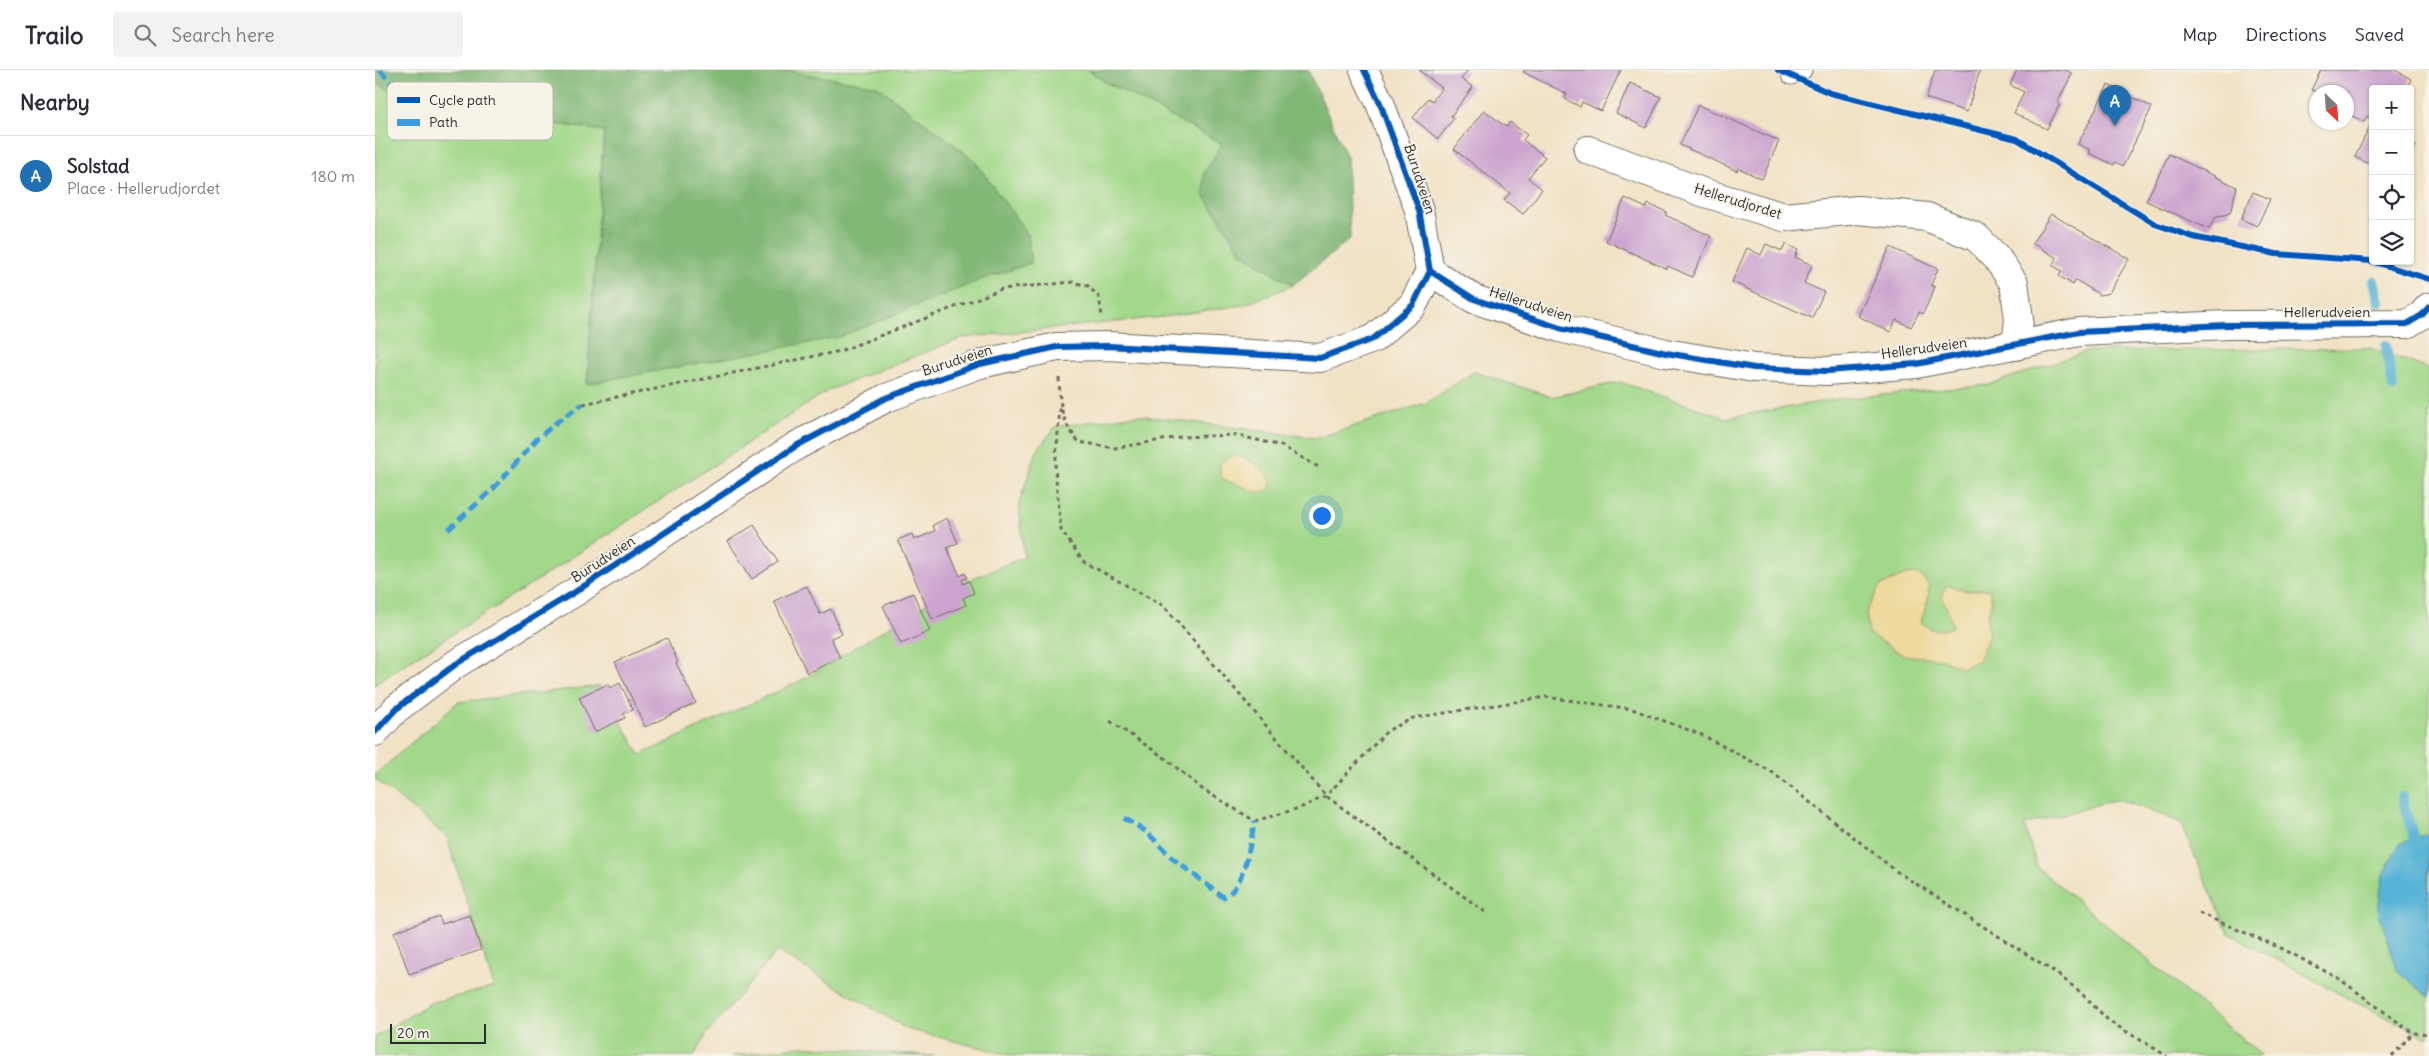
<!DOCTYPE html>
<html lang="en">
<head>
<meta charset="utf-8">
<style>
	:root { --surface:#fff; --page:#f2f2f3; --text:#2b2b33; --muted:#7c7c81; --line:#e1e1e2; --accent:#1f6fb2 }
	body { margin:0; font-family:Delius,sans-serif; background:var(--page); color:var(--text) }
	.controls { position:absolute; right:15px; top:15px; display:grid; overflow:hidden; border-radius:5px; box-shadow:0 1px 4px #0004 }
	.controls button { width:45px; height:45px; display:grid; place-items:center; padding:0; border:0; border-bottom:1px solid var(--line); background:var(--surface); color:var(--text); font:25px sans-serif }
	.compass { position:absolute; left:1934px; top:15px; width:45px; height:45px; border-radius:50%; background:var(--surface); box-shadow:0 1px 4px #0004; rotate:155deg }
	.scale { position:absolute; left:15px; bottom:12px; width:96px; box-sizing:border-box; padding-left:5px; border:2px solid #2b2b2b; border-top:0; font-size:14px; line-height:18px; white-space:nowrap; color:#2b2b2b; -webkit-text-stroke:4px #f7f3e8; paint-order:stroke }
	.you { position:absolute; left:946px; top:445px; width:18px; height:18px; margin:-12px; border:4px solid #fff; border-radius:50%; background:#1a73e8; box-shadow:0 0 0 8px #1a73e833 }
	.badge { display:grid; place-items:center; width:32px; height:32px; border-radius:50%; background:var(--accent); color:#fff; font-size:16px; font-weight:700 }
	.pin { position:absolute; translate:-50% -41px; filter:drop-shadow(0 1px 2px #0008) }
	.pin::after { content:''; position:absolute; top:26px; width:18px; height:15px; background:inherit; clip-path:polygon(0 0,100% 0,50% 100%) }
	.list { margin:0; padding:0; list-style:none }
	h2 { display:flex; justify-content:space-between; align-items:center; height:65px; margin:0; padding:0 20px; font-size:21px }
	h2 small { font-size:16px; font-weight:400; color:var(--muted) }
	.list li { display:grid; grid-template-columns:32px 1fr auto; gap:15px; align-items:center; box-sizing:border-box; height:80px; padding:0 20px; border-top:1px solid var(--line) }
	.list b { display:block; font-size:19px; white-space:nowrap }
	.list p { margin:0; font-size:16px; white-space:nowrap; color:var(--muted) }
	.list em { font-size:16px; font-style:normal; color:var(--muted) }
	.icon { flex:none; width:28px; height:28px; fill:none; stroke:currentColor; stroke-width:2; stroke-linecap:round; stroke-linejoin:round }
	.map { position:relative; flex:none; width:2054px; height:986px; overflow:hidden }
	header { display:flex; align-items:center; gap:30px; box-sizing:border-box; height:70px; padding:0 25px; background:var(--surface); border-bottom:1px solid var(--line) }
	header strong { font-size:24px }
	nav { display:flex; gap:28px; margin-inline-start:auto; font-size:18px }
	.search { width:350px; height:45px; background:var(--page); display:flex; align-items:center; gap:12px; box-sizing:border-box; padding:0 18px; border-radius:5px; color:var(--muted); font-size:19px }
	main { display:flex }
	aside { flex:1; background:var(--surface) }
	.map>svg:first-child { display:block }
	.green { fill:#a2d88a; stroke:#66825a }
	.forest { fill:#81b876; stroke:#567250 }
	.sand { fill:#eeda9e; stroke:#8c8264 }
	.water { fill:#58b4d6; stroke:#427080 }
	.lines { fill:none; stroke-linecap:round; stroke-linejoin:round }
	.stream { stroke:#58b4d6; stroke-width:10 }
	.building { fill:#cca4cf }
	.service-casing { stroke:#706b61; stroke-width:21 }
	.minor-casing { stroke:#706b61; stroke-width:30 }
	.path { stroke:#706b61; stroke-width:3; stroke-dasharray:4 4; stroke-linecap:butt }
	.service { stroke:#fff; stroke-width:19 }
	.minor { stroke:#fff; stroke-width:28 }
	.quiet { stroke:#3d9ce1; stroke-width:5; stroke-dasharray:10 5; stroke-linecap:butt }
	.cycleway-casing { stroke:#f7f3e8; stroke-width:9 }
	.cycleway { stroke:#0057b8; stroke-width:6 }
	.labels { text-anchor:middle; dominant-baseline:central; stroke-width:4; stroke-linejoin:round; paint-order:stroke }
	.street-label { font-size:14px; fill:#2b2b2b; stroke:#f7f3e8 }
	.key { fill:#f7f3e8; stroke:#bab7af; stroke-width:1 }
	.key-label { font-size:14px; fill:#2b2b2b }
</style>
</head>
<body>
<header>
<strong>Trailo</strong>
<div class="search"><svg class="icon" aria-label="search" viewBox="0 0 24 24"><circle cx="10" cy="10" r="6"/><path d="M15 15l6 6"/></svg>Search here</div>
<nav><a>Map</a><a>Directions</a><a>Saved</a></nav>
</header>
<main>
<aside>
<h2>Nearby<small></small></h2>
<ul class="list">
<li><span class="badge">A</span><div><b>Solstad</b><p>Place · Hellerudjordet</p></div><em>180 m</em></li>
</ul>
</aside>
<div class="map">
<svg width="2054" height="986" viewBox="0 0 2054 986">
	<rect width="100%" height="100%" fill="#f7f3e8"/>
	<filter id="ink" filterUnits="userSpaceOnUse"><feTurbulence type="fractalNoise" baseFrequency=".02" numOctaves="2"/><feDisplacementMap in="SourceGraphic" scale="10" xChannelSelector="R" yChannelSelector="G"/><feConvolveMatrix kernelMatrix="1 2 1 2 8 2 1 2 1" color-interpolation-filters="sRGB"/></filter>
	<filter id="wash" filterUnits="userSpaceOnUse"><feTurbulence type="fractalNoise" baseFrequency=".0096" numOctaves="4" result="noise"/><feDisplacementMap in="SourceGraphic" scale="20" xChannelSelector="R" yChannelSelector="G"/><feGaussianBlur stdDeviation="1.12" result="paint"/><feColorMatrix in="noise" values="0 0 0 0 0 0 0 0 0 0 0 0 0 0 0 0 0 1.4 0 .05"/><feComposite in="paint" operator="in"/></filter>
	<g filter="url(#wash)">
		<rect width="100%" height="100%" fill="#f1e2c5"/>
		<g class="green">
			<polygon points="406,0 714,0 727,10 848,74 829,103 866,183 918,215 868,235 788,247 587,268 454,320 155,515 8,608 0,615 0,12 38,33 229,61 212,314 608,209 656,193 653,165 598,89 502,16"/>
			<polygon points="1995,278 2054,299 2054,968 1976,930 1854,864 1805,752 1743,729 1649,755 1662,797 1887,986 638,986 532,959 402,881 331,965 319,986 0,986 0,967 55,933 119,917 72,767 0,709 0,705 83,632 225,616 265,685 425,611 586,513 649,487 644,433 662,381 680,357 762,345 942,368 1051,333 1099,302 1177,327 1245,312 1351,348 1463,329 1613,315 1713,281"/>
			<polygon points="427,976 560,986 357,986"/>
		</g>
		<g class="forest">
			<polygon points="0,0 406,0 502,16 598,89 653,165 656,193 608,209 464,267 212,314 229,61 38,33 0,12"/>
			<polygon points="714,0 933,0 972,87 975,169 918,215 866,183 829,125 829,103 847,74 727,10"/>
		</g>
		<g class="sand">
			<path d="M859,385C877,389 888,397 897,412C891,430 877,420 864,415C857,413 852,411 845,407V393Z"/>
			<path d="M1544,504L1554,515L1553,530L1546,552C1554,561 1567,562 1578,556L1567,526L1572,515L1593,521L1614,519L1617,533L1612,547L1614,565L1603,591L1587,598L1567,589L1528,585L1494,564L1491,542L1505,516L1531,505Z"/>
		</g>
		<polygon class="water" points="2054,763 2054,927 2023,901 2003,840 2008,804 2025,774"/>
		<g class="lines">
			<g class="stream">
				<polyline points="1999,211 2004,232"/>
				<polyline points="2011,275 2018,318"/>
				<polyline points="2027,727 2039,769"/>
			</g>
		</g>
		<g id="blocks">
			<g class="building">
				<polygon points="1044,0 1093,0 1086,9 1098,17 1076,46 1079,48 1063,69 1038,48 1053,28 1057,31 1067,18"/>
				<polygon points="1149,0 1246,0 1226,41 1207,32 1205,37 1190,29 1192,24 1148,2"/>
				<polygon points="1560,0 1605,0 1592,42 1551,28"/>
				<polygon points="1642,0 1692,0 1697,4 1682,33 1685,34 1672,59 1639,43 1649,22 1635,15"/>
				<polygon points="1946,0 2020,0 2036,9 2031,19 1998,19 1998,49 1992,46 1989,52 1972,43 1972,22 1942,22 1936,20"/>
				<polygon points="1255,13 1286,27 1271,58 1241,43"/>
				<polygon points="1733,15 1777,37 1748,96 1740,92 1739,95 1714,83 1715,80 1703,74"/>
				<polygon points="1323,35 1404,71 1387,109 1363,98 1362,101 1305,75"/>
				<polygon points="1109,40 1131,57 1135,52 1152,65 1148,70 1170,87 1153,108 1167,119 1148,144 1129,130 1135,123 1079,79"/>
				<polygon points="1996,54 1998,55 1998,96 1980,87"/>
				<polygon points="2035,73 2041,76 2035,87"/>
				<polygon points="1794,84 1862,117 1855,143 1840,148 1834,159 1771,131"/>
				<polygon points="1878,122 1895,129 1882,156 1866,149"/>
				<polygon points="1250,128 1271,138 1273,134 1292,142 1290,145 1336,166 1317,207 1293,196 1292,199 1231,171"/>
				<polygon points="1676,144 1754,189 1734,223 1725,225 1701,210 1698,215 1684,206 1687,201 1677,195 1682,188 1657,173"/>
				<polygon points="1391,174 1407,181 1411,174 1423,180 1420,187 1437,195 1429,213 1449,222 1437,248 1357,212 1372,178 1386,185"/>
				<polygon points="1515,177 1563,199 1556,215 1560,217 1548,244 1544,242 1536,257 1521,250 1515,262 1483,246"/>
				<polygon points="572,448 583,473 572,478 585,506 590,503 592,508 587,510 588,514 594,511 599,523 588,528 591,535 557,549 523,470 537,464 539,470 560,461 558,455"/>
				<polygon points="379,455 403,492 377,509 353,471"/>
				<polygon points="432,516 445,544 456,539 467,564 456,568 465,588 432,603 399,531"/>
				<polygon points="538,523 555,561 526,574 508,536"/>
				<polygon points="292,568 303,592 301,593 321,633 270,657 240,592"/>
				<polygon points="245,613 258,640 248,644 250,648 220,662 204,627 233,614 235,618"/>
				<polygon points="95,845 106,880 34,904 19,862 64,846 67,854"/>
			</g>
		</g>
	</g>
	<g filter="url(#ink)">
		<use href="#blocks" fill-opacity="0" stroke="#706b61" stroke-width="1"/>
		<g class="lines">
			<g class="service-casing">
				<polyline id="service" points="1416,5 1427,0"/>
			</g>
			<g class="minor-casing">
				<g id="minor">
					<polyline points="1213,80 1327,122 1409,147 1483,140 1552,147 1601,167 1621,187 1639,213 1644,249 1641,276"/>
					<polyline points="1055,201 1099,229 1185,258 1291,283 1379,298 1452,301 1541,294 1704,262 1852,255 2032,254 2047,245 2054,237"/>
					<polyline points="0,662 21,639 81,594 200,522 421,376 511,328 605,294 682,277 733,276 945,288 998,269 1038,235 1055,201 1044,140 1005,33 989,0"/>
				</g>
			</g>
			<g class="path">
				<path d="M684,308C685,335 685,350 704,372L740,378L805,367L861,365L907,376L945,398"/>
				<polyline points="208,334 465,281 627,219 698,212 713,216 724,227 727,246"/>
				<polyline points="685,338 680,399 686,460 709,492 789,536 951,726 1113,844"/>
				<polyline points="735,651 790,688 827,719 880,751 925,738 951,726 1012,661 1038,648 1171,627 1257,639 1327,665 1397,702 1521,801 1678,901 1704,921 1734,951 1792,986"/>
				<polyline points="1824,843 1908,879 1963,908 2038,963"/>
				<polyline points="2017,986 2038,963 2054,964"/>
			</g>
			<use href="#service" class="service"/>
			<use href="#minor" class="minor"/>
			<g class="quiet">
				<polyline points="5,0 22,21 58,43 73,70"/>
				<polyline points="73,460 119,418 161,370 183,351 208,334"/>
				<path d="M749,748L772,762L797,788L848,827C870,820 875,771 880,751"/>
			</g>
			<g class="cycleway-casing">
				<g id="cycleway">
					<polyline points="1403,0 1455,23 1642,69 1780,154 1818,167 1901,184 1996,191 2054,209"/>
					<polyline points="1055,201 1099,229 1185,258 1291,283 1379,298 1452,301 1541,294 1704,262 1852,255 2032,254 2047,245 2054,237"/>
					<polyline points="0,662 21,639 81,594 200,522 421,376 511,328 605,294 682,277 733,276 945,288 998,269 1038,235 1055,201 1044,140 1005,33 989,0"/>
				</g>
			</g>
			<use href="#cycleway" class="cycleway"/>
		</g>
	</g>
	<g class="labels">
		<g class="street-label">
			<text transform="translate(1045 109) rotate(72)">Burudveien</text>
			<text transform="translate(1363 131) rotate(17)">Hellerudjordet</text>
			<text transform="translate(1156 234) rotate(18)">Hellerudveien</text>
			<text x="1952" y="242">Hellerudveien</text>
			<text transform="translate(1549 278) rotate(-8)">Hellerudveien</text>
			<text transform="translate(582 290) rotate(-18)">Burudveien</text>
			<text transform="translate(228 489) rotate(-33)">Burudveien</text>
		</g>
	</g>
	<rect x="12" y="12" width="166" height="58" rx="8" class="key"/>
	<rect x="22" y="27" width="23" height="6" fill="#0057b8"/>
	<rect x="22" y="49" width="23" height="7" fill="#3d9ce1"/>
	<g class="key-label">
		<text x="54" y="35">Cycle path</text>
		<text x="54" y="57">Path</text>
	</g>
</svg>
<div class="controls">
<button>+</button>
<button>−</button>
<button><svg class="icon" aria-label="locate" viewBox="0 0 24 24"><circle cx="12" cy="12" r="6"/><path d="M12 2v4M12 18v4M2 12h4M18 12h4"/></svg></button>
<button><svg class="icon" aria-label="layers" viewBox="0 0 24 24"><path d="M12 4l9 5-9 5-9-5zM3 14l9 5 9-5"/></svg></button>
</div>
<svg class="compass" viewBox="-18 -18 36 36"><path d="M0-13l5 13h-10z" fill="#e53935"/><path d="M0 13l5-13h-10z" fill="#7c7c81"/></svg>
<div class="scale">20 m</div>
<div class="you"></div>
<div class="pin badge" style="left:1740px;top:56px">A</div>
</div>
</main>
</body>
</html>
